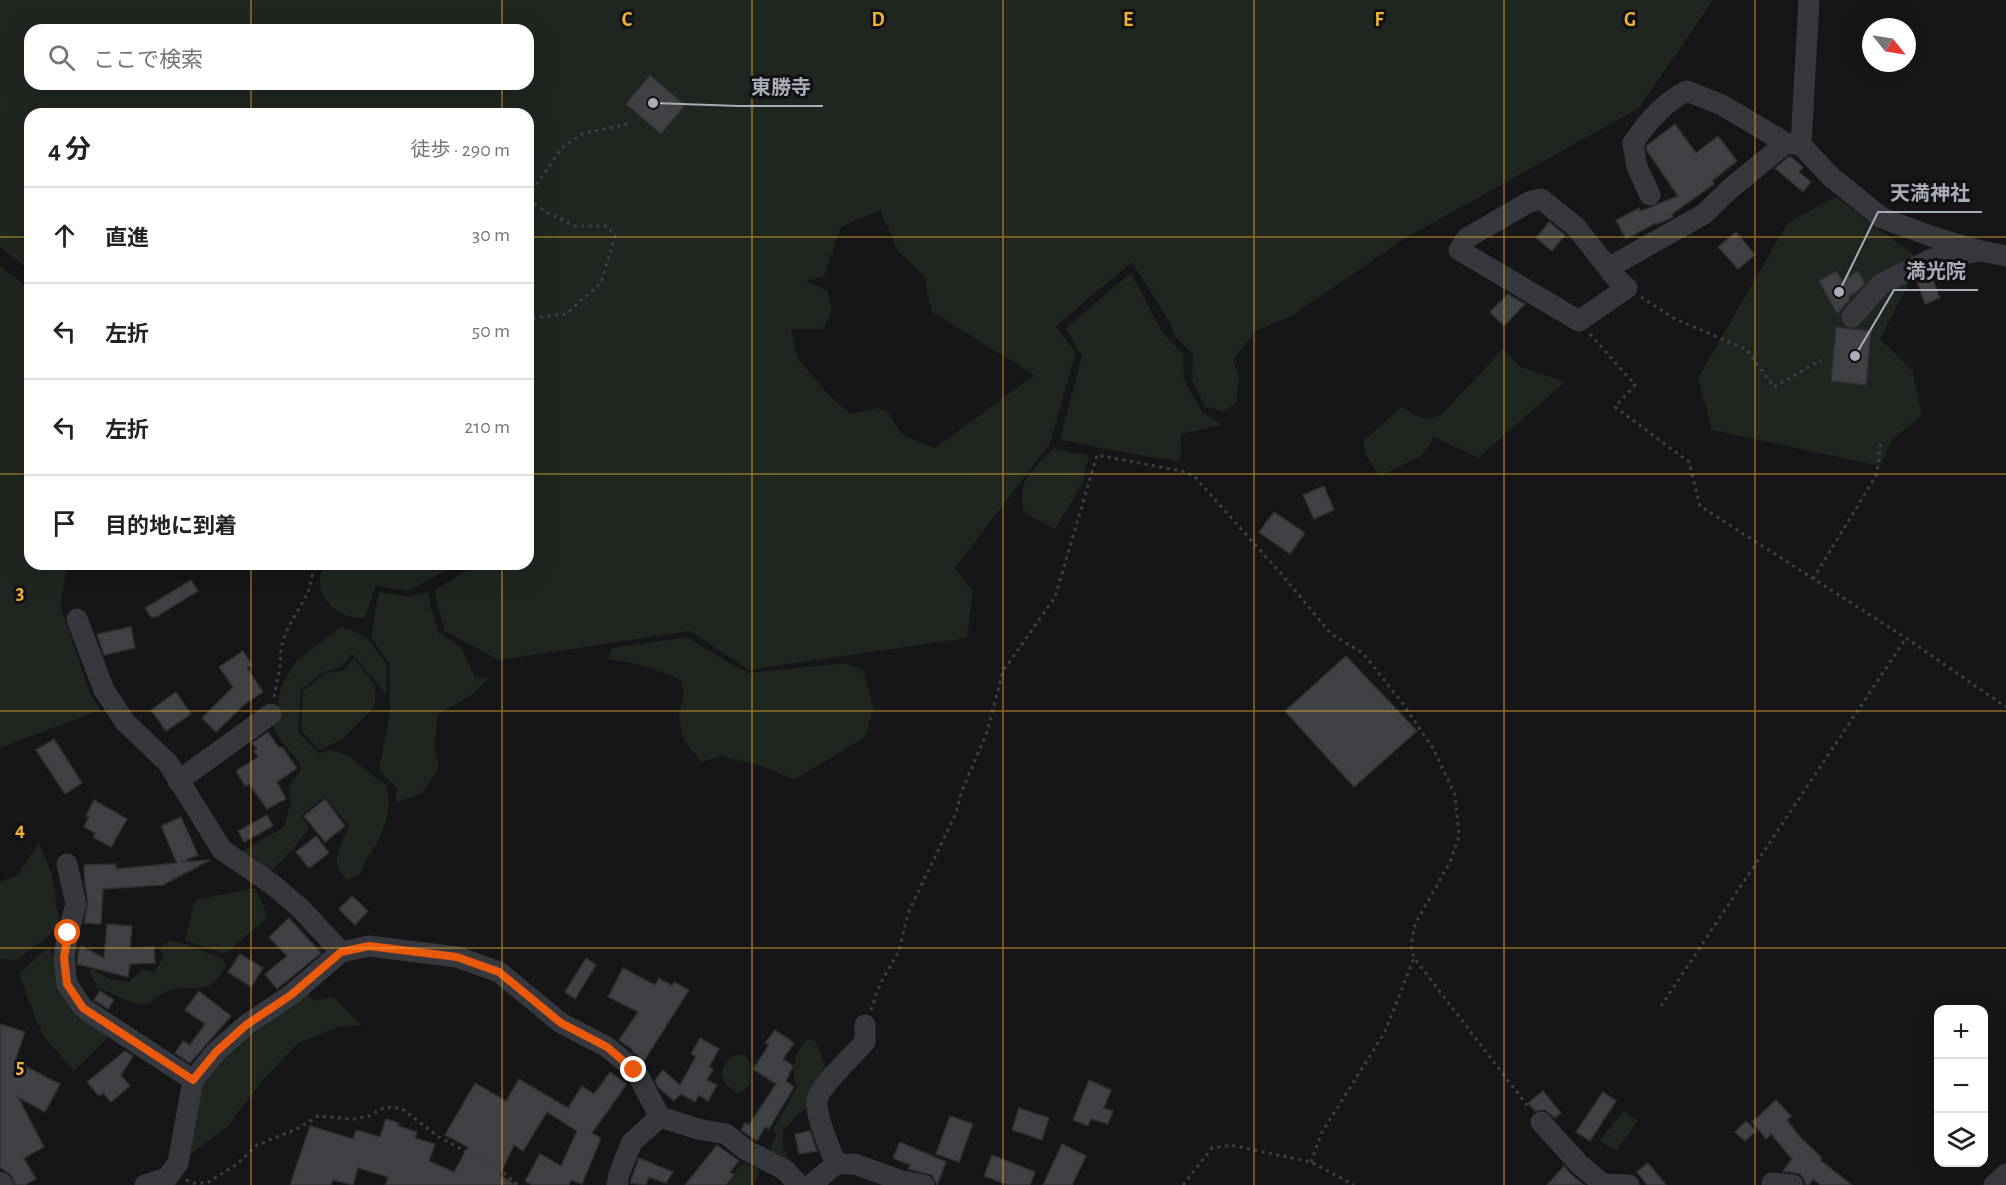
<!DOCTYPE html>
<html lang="ja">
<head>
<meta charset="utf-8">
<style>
	:root { --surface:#fff; --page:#f2f2f2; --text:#222; --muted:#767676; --line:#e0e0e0 }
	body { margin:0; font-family:"Alegreya Sans","Noto Sans JP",sans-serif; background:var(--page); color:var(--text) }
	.controls { position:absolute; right:18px; bottom:18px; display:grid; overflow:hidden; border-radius:12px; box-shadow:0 6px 24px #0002 }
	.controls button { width:54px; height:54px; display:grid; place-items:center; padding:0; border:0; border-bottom:2px solid var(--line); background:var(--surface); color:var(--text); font:30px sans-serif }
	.compass { position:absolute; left:1862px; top:18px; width:54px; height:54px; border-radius:50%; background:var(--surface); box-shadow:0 6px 24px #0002; rotate:120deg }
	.stop { position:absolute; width:18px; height:18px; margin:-14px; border:4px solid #ea580c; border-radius:50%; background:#fff }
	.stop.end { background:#ea580c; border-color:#fff; box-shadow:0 2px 6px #0008 }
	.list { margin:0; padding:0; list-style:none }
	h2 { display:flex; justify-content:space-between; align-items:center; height:78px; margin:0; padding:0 24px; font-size:26px }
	h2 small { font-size:20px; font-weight:400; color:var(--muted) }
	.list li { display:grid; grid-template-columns:39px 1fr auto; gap:18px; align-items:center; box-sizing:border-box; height:96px; padding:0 24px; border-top:2px solid var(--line) }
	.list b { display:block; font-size:22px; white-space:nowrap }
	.list em { font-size:20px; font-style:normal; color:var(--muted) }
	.icon { flex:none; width:33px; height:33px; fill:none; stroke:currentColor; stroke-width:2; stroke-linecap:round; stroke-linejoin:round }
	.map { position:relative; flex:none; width:2006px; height:1185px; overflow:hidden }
	.search { position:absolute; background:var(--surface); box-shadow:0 6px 24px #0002; left:24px; top:24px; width:510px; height:66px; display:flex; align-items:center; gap:15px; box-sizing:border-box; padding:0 21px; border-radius:18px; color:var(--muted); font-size:22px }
	.panel { position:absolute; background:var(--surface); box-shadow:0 6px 24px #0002; left:24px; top:108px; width:510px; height:462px; border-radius:18px }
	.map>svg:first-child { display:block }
	.green { fill:#1e261f; fill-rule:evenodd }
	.building { fill:#404145; stroke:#303034; stroke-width:1.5 }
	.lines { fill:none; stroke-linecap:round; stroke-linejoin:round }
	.path { stroke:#3d3f44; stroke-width:3; stroke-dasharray:3 4.5; stroke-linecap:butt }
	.minor { stroke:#37383d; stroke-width:21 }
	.route { stroke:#ea580c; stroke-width:8 }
	.grid { fill:none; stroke:#f2b134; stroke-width:1.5; stroke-opacity:0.55 }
	.grid-label { font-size:20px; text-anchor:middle; font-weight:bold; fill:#f2b134; stroke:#111113; stroke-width:6; stroke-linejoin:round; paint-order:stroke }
	.leader { fill:none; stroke:#a8adb8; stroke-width:2 }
	.callout-dot { fill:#a8adb8; stroke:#111113; stroke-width:2 }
	.callout-label { font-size:20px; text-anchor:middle; font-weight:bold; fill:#a8adb8; stroke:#111113; stroke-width:6; stroke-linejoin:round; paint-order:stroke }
</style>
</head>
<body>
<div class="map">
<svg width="2006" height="1185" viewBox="0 0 2006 1185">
	<rect width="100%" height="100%" fill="#161618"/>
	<g class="green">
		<path d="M0,0H1713L1639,108L1404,239L1293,315L1254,332L1233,361L1239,377L1236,403L1222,412L1205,406L1192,380L1193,354L1175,336L1171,325L1132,262L1056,326L1076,353L1049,445L955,568L973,591L967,638L749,670L690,631L499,660L445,631L434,591L476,564H528V531L530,529L528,527V114H30V271L0,247ZM30,30H528V84H30ZM880,210L898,251L924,276L932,312L1034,375L935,448L902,435L888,412L878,408L850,414L825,391L797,357L791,329H823L832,310L827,290L807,281L824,276L841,227Z"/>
		<polygon points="1835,196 1923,262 1914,273 1880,339 1912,370 1922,415 1892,440 1880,466 1712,430 1698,378 1787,224"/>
		<polygon points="0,266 30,289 30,564 68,564 60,605 90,693 101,710 0,748"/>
		<polygon points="1131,273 1162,332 1183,354 1184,379 1202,412 1222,425 1181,434 1180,462 1094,447 1060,439 1082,357 1066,328"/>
		<path d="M1503,349L1520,367L1565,382L1478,458L1434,437L1421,456L1380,476L1365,454L1364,440L1402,407C1418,417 1423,422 1441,415Z"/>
		<path d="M1053,449L1089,455L1082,484L1055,529L1025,513C1014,483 1034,468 1053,449Z"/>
		<path d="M324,564H456V565L408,591L376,586L365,618C334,619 310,594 324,564Z"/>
		<polygon points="379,592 406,596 429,593 430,605 439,633 461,647 475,677 489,678 471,696 438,713 434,745 439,767 422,793 395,804 397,788 379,771 390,713 389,664 371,637"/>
		<path d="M341,627L357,632L370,641L387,665L386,694L352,654L341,667L323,672L301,690L298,732L318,753L332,750L348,756L387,786L389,802L386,822L377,843L366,859L361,873L347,880C328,861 341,847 349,826L325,797L301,816L309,828L294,848L266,876L239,853L284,827L291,801L289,785L301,770V766L278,736L273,726L279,712L278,702L281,687L296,661Z"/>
		<path d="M686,637L747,673L845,663L863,670L874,709L864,738L794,780L762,766L721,756L701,762L682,736L679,712L684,695L681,681C657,668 634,663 608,659L612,648Z"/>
		<polygon points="354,658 376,687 374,707 341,740 319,750 301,730 303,691 325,673 343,671"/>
		<polygon points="39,843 52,874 59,920 48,937 16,960 0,959 0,882 17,875"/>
		<polygon points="255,888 268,917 225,954 185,940 195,900"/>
		<polygon points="170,940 185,944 223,959 226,967 215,982 209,986 199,988 174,989 160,995 150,1003 139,1005 98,988 89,972 93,969 110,979 129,982 142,970 154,972 163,958 160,948"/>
		<polygon points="50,946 62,995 77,1018 112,1033 74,1071 45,1038 36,1020 19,973"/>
		<polygon points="306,992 314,1001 333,997 362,1025 340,1027 299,1042 260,1083 228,1126 190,1155 201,1082 237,1045"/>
		<path d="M806,1040H814L820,1051L827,1072L808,1107L797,1115L783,1131V1148L796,1172L769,1153L776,1135L773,1129L775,1126L797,1087C790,1070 795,1053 806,1040Z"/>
		<path d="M744,1054L750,1062V1085L738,1094C720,1082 717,1073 731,1056Z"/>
		<polygon points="1623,1111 1638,1120 1616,1151 1600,1141"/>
		<polygon points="745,1163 760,1170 754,1185 728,1185 737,1168"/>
	</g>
	<g class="building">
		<polygon points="650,75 685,105 661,134 626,104"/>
		<polygon points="1675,124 1696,153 1718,136 1737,161 1712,181 1714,184 1672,214 1673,217 1657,224 1656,223 1626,239 1616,220 1639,208 1641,211 1678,196 1647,151 1646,146"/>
		<polygon points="1790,156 1803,167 1799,172 1811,182 1803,192 1775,168"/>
		<polygon points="1549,222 1565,235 1552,251 1536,238"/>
		<polygon points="1736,232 1755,255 1738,269 1718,247"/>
		<polygon points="1836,271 1842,281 1858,271 1865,283 1858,291 1849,296 1850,299 1837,314 1819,281"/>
		<polygon points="1931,274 1940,298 1925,304 1917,281"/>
		<polygon points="1508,294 1525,304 1504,326 1490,312"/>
		<polygon points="1836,327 1871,331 1866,385 1831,381"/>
		<polygon points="1324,486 1334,510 1314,519 1303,495"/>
		<polygon points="1274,512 1305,533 1290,554 1259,532"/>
		<polygon points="191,580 198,591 156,617 151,617 145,608"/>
		<polygon points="131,627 135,648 104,655 97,634"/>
		<polygon points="243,651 252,665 247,668 263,692 246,703 216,732 202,718 233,687 219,667"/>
		<polygon points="1346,656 1417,731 1354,787 1285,711"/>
		<polygon points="176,692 191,714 166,731 151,710"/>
		<polygon points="268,732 279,748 282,747 297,768 277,782 286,799 267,809 249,784 245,786 236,771 258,757 254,751 257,749 252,743"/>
		<polygon points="54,739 82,783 65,794 36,750"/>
		<polygon points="325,799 345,826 325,842 304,816"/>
		<polygon points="94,800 127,819 111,847 93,837 95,833 84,827 89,817 86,816"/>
		<polygon points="267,815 273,826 244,842 238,831"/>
		<polygon points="181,817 198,855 181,862 210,860 163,885 103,889 101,924 84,923 88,902 85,884 84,865 116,864 116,869 177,863 161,826"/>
		<polygon points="316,836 329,853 309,868 296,852"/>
		<polygon points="352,896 368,911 355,925 339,909"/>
		<polygon points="289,918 321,953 277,989 265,974 287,956 269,937"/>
		<polygon points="107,924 132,926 130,948 154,947 155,963 130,964 128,977 77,964 78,952 81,946 104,958"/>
		<polygon points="240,954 263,968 251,987 228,972"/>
		<polygon points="586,958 596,965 575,999 565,992"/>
		<polygon points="623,968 655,985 659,978 672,986 674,982 689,990 644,1061 632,1051 633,1050 619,1040 638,1012 608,997"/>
		<polygon points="100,991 114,1000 108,1009 94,1000"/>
		<polygon points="199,991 231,1016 190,1063 175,1053 183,1041 190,1045 205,1024 185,1010"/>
		<polygon points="0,1024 25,1032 15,1061 60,1084 45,1112 18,1097 44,1147 24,1158 36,1179 25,1185 15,1185 12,1176 0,1167"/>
		<polygon points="775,1030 794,1043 783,1059 793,1066 786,1081 794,1087 769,1129 765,1127 757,1141 741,1130 745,1123 749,1125 776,1084 753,1069 769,1045 765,1043"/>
		<polygon points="700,1038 719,1049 709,1067 713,1069 707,1080 717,1085 708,1101 699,1095 695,1102 681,1094 674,1101 658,1087 655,1080 663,1070 680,1085 696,1056 691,1054"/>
		<polygon points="125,1051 133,1056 121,1075 130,1086 111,1102 103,1093 99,1096 87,1082"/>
		<polygon points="610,1072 627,1084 592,1133 601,1138 582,1184 571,1180 569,1185 533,1185 525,1181 540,1154 561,1166 577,1131 547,1112 523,1151 514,1145 500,1175 516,1185 385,1185 388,1177 358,1168 353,1185 333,1180 331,1185 290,1185 310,1126 353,1139 356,1130 380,1137 386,1119 399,1123 398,1126 417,1132 415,1138 435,1144 429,1161 454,1172 468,1147 445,1135 475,1083 506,1101 519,1079 568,1108 582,1086 594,1094"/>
		<polygon points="1089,1080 1111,1090 1104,1108 1113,1111 1108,1124 1091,1119 1088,1126 1073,1120"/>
		<polygon points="1543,1091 1561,1113 1555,1118 1545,1110 1535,1111 1528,1103"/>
		<polygon points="1603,1092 1616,1101 1590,1141 1576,1132"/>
		<polygon points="1776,1100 1791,1116 1787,1120 1801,1138 1822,1158 1820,1160 1852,1185 1821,1185 1813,1179 1809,1185 1806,1185 1804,1179 1800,1174 1783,1171 1792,1159 1771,1134 1766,1139 1752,1122"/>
		<polygon points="1019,1108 1049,1118 1042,1140 1012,1130"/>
		<polygon points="950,1116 973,1124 959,1162 936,1154"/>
		<polygon points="1746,1121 1756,1131 1745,1141 1735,1132"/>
		<polygon points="810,1131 817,1151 799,1154 795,1134"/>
		<polygon points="900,1142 946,1162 937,1185 932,1175 908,1169 910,1165 893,1158"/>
		<polygon points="1062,1144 1086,1156 1072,1185 1043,1185"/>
		<polygon points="717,1145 739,1161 730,1172 734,1175 726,1185 685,1185"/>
		<polygon points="992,1155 1035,1172 1030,1185 1008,1185 984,1176"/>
		<polygon points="639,1158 673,1172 666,1183 649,1177 646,1185 630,1183"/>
		<polygon points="1648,1163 1666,1185 1647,1185 1637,1172"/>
		<polygon points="1564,1166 1571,1174 1584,1185 1547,1185"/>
	</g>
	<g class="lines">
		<g class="path">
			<polyline points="528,197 561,149 582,134 627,124"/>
			<polyline points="528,200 548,213 575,226 607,226 615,236 601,283 566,314 528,319"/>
			<polyline points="1641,297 1675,319 1746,349 1774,387 1821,360"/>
			<polyline points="1590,334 1635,385 1615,407 1689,462 1700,506 1906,638 2006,707"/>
			<polyline points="1813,579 1877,474 1881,440"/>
			<polyline points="274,697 280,666 281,647 288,628 308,593 315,564"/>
			<polyline points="1661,1006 1906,638"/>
			<polyline points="871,1010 880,984 899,951 908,913 956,813 961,793 987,732 1003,671 1055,597 1097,455 1182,471 1194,476 1283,576 1331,634 1363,653 1403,704 1433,748 1455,795 1459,836 1450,862 1415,924 1411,945 1414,958 1530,1109"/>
			<polyline points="1311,1162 1322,1132 1385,1032 1414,958"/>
			<polyline points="186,1180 193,1183 207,1183 237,1164 257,1145 299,1128 318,1116 354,1119 369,1116 385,1107 401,1108 439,1137 499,1169 518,1185"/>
			<polyline points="1183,1185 1212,1148 1231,1145 1311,1162 1354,1185"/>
		</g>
		<g class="minor">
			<polyline points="1809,0 1801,145 1830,176 1882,218 1936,238 1981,251 2006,256"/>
			<path d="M1650,195L1637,167L1633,143C1647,122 1664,102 1687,91L1722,105L1786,143L1801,145"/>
			<polygon points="1541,199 1576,227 1616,278 1627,288 1579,321 1459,250 1467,238 1529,202"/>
			<polyline points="1608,268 1704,214 1731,188 1786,143"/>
			<polyline points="1852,317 1881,284 1932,259 1975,252"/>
			<polyline points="77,619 104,690 125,722 168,763 222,850 272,884 301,909 341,952"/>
			<polyline points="178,781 271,714"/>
			<polyline points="67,864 76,904 68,933 64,958 67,984 83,1008 193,1080"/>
			<polyline points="660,1117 698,1129 726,1134 746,1150 785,1170 799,1185"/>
			<polyline points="1541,1122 1579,1164 1603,1184 1629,1185"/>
			<path d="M836,1164C830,1148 815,1117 817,1100C820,1086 854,1054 865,1042V1025"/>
			<polyline points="0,1182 3,1185"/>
			<polyline points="1772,1183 1793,1185"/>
			<polyline points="145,1185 167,1178 178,1163 193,1080 216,1052 246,1025 291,995 341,952 369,946 457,957 499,972 561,1023 607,1047 635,1070 660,1117 632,1142 619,1174 617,1185"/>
			<polyline points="811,1185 836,1164 855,1164 902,1181 924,1185"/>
			<polyline points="1994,1185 2006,1174"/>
		</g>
	</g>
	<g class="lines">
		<polyline class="route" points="68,933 64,958 67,984 83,1008 193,1080 216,1052 246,1025 291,995 341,952 369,946 457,957 499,972 561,1023 607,1047 634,1070"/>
	</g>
	<path class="grid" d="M251,0V30M502,0V30M752,0V1185M1003,0V1185M1254,0V1185M1504,0V1185M1755,0V1185M251,84V114M502,84V114M0,237H30M528,237H2006M0,474H30M528,474H2006M251,564V1185M502,564V1185M0,711H2006M0,948H2006"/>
	<g class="grid-label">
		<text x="627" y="26">C</text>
		<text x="878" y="26">D</text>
		<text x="1128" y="26">E</text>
		<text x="1379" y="26">F</text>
		<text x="1630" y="26">G</text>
		<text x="20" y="599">3</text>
		<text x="20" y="836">4</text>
		<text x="20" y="1073">5</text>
	</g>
	<path class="leader" d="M653 103L739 106H823M1839 292L1878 212H1982M1855 356L1894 290H1978"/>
	<g class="callout-dot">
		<circle cx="653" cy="103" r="6"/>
		<circle cx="1839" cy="292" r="6"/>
		<circle cx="1855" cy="356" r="6"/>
	</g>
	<g class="callout-label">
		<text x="781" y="94">東勝寺</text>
		<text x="1930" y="200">天満神社</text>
		<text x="1936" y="278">満光院</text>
	</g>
</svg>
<div class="controls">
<button>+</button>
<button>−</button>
<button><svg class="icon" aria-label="layers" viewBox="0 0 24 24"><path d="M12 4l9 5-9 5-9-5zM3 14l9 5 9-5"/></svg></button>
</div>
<svg class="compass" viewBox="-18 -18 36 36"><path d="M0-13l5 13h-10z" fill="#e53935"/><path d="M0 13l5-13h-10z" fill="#767676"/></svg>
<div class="stop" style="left:68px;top:933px"></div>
<div class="stop end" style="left:634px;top:1070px"></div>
<div class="search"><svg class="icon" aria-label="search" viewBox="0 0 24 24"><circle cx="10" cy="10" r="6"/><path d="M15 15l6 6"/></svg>ここで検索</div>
<section class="panel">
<h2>4 分<small>徒歩 · 290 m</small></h2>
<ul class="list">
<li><svg class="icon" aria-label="ahead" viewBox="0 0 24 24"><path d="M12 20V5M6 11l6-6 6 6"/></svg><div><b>直進</b></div><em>30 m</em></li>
<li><svg class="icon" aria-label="left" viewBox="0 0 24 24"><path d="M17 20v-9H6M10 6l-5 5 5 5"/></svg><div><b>左折</b></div><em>50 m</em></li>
<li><svg class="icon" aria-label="left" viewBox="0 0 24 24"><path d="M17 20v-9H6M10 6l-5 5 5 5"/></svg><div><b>左折</b></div><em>210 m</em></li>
<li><svg class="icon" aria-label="arrive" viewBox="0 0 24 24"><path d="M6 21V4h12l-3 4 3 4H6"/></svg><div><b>目的地に到着</b></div></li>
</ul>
</section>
</div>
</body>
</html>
